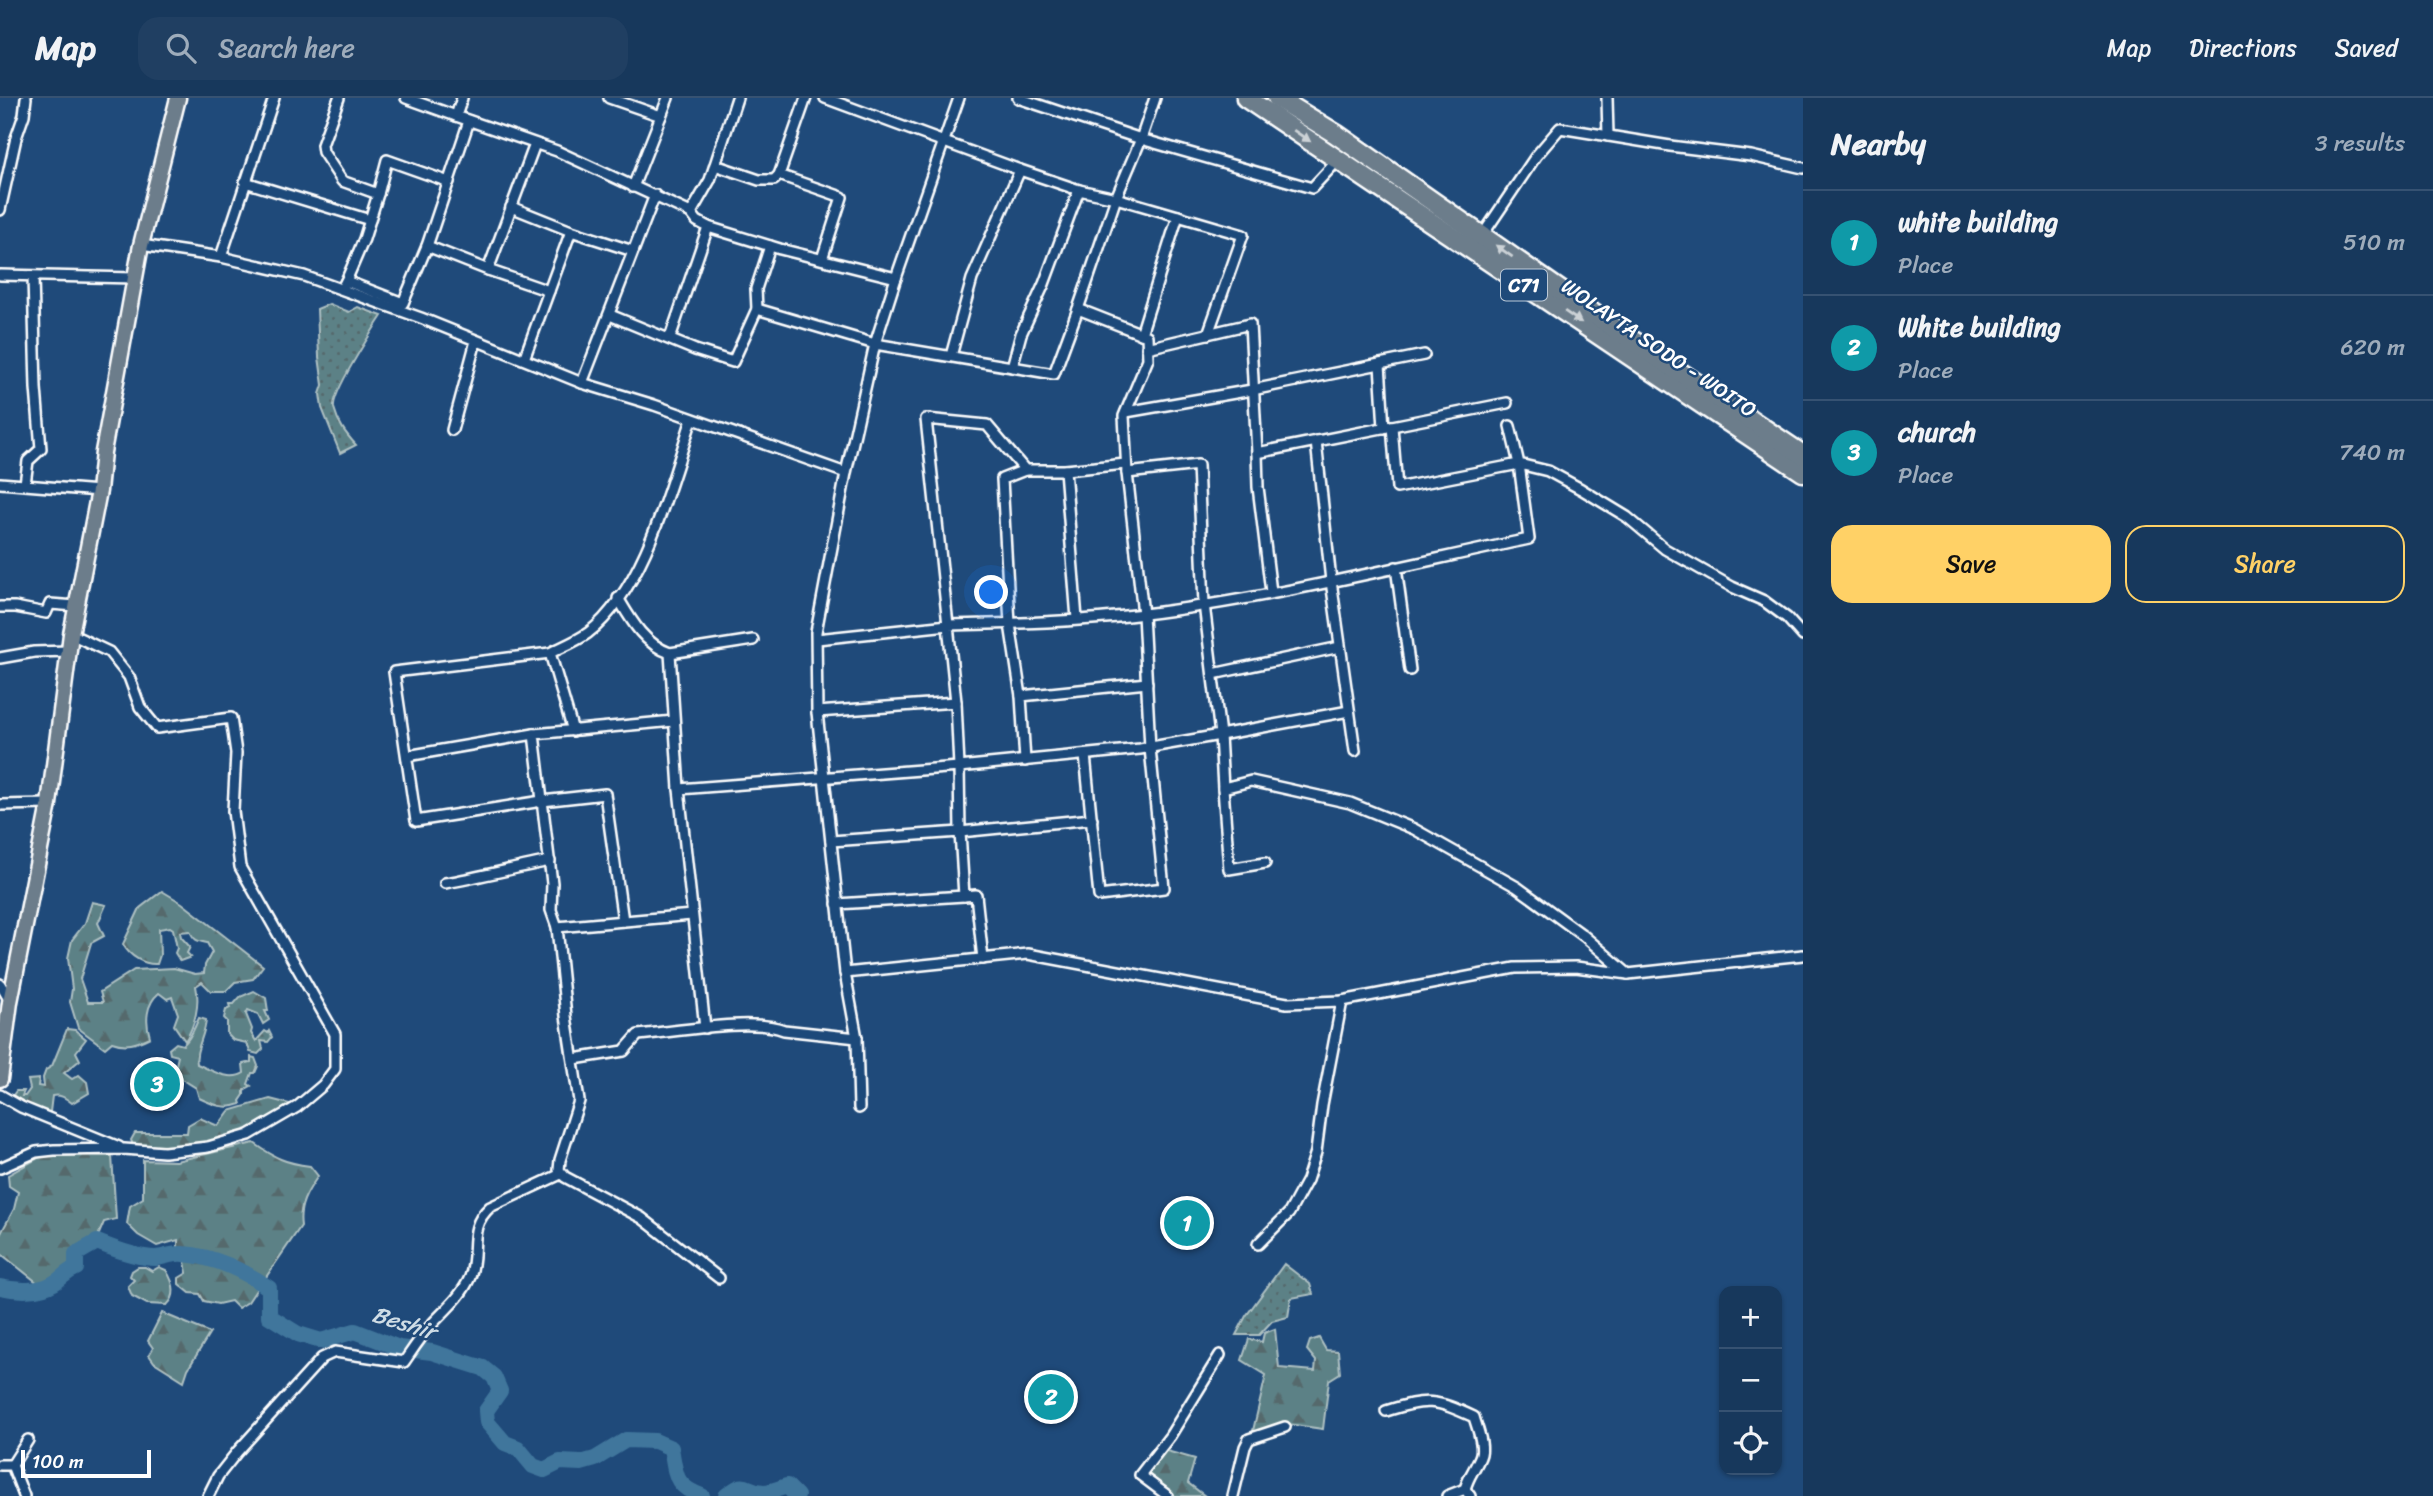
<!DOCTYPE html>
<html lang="en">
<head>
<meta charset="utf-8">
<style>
	:root { --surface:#17385c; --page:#203f62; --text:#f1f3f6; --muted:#9eacbb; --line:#365272; --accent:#ffd166 }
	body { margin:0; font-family:Sriracha,sans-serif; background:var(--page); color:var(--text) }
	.controls { position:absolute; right:21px; bottom:21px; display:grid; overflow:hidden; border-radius:14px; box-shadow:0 2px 5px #0004 }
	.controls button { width:63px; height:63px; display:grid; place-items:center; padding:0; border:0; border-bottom:2px solid var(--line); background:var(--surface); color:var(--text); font:35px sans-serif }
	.scale { position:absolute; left:21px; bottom:18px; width:130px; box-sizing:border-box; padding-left:7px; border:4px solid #fff; border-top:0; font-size:19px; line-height:24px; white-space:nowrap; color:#fff; -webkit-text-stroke:5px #1f4a7a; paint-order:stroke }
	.you { position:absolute; left:992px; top:495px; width:24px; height:24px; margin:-18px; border:5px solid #fff; border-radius:50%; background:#1a73e8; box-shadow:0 0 0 10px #1a73e833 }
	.badge { display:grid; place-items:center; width:46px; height:46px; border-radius:50%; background:var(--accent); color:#fff; font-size:23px; font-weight:700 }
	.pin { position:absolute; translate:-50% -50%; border:4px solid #fff; box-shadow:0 2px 7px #0006 }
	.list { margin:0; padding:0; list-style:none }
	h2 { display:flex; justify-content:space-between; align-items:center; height:91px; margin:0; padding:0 28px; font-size:30px }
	h2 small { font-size:23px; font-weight:400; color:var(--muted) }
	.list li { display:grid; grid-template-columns:46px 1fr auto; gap:21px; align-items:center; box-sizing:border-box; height:105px; padding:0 28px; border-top:2px solid var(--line) }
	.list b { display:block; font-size:26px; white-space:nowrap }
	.list p { margin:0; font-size:23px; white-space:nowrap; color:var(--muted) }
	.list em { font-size:23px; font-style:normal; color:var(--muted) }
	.actions { display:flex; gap:14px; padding:21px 28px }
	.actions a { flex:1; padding:16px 0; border:2px solid var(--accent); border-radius:21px; text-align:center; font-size:24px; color:var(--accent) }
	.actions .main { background:var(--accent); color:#111 }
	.icon { flex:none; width:38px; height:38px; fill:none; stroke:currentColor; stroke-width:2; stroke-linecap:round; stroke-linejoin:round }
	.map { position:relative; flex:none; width:1803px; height:1398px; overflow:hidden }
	header { display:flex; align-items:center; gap:42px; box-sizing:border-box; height:98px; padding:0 35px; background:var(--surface); border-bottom:2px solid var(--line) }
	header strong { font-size:33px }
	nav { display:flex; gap:38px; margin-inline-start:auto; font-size:24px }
	.search { width:490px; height:63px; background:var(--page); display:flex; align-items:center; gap:18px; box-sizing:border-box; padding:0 24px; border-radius:21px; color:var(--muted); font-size:26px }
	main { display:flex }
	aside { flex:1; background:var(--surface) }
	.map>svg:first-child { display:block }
	.grass { fill:url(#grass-dots); stroke:#aec0c2; stroke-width:2 }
	.forest { fill:url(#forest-firs); stroke:#aec0c2; stroke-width:2 }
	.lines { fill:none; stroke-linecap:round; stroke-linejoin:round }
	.river { stroke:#40769c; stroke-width:16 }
	.street-casing { stroke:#fff; stroke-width:14 }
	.primary-casing { stroke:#fff; stroke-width:19 }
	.highway-casing { stroke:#fff; stroke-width:23 }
	.street { stroke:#1f4a7a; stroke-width:9 }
	.primary { stroke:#6c7d8b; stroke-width:14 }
	.highway { stroke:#6c7d8b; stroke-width:18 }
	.oneway { fill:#ccd2d6 }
	.labels { text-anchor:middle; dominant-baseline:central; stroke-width:5; stroke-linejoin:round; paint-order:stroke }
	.shield { fill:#1f4a7a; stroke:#bcc9d7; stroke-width:2 }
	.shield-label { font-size:19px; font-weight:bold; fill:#fff }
	.street-label { font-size:21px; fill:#fff; stroke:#1f4a7a }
	.water-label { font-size:23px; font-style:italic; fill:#cfdde6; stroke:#1f4a7a }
</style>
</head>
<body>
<header>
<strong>Map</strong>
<div class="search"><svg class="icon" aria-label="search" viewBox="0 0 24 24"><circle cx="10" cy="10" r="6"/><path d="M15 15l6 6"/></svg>Search here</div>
<nav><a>Map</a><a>Directions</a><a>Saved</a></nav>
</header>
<main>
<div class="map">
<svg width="1803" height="1398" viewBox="0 0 1803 1398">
	<defs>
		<pattern id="grass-dots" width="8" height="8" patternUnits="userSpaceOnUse" patternTransform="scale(1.75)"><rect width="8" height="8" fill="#5c8186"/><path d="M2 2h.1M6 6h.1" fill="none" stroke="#55696c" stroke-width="1.8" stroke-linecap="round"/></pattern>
		<pattern id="forest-firs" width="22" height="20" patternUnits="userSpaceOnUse" patternTransform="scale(1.75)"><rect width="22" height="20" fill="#5c8186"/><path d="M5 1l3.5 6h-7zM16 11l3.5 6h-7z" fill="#55696c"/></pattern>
	</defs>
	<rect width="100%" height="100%" fill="#1f4a7a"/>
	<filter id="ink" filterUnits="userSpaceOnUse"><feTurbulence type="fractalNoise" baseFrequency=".0143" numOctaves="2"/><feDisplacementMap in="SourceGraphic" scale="14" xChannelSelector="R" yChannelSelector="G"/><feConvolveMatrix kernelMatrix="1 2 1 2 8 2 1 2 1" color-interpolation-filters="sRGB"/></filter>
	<g filter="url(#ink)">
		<g class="grass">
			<path d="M329,206L349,214L358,209L382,218C372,233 331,296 334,310C338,325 345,335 356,347L340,355L322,310L320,296L323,287L319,259L317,211Z"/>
			<polygon points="1284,1166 1310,1186 1313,1196 1291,1200 1288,1219 1272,1223 1259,1237 1236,1237 1246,1218"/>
		</g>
		<g class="forest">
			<path d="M162,793L182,805L263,868L253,881L235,884L226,893H211L202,884L196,888C200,906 195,928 185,943L174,927L178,916L172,899L167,901L159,895C146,906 145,923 150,939C136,946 126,949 112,944L105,950L78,930L70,904L72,891L68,860L72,842L85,825L92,804L106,807L98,825L104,838L91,845L80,881L88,904H103L100,894L134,872L174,870L195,876L204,875L205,867L212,854L207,845C198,843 194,843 190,833L180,834L181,839L190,849L187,855L191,859L180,863L175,855L177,850L173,831L170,829L159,831L160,857L157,866C144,867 129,858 123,846L140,810Z"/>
			<polygon points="254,893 266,900 268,913 265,913 269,922 263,926 258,916 248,912 246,916 252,931 251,935 256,943 265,933 268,935 269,933 272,939 268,944 261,943 263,951 258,956 250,954 247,945 233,942 227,936 227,923 224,920 226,912 230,910 229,906 234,906 240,899"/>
			<path d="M199,920L206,922C205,938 194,953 197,966C211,972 230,984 244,975L243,966L251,964V959L255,960L258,968L255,975H252L248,986L251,988L244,992V997L240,1003L241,1006C225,1012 214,1007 199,1000L196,990L174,976L178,958L170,956L169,951L176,945L183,947C192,939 194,930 199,920Z"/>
			<path d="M67,931L75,932L86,941L76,954L80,962L64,975L72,981L79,977L87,984L89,995L72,1005C66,1000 60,996 52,998L50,1014L46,1015L21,1004L13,997L16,993H24L22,998H25L30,991L28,982L39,981L38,988L44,989L43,980L46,972L52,968Z"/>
			<polygon points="270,1001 293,1007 248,1036 203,1049 135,1052 131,1042 135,1035 187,1035 188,1027 200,1020 218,1028 229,1013"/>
			<path d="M254,1045C275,1060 285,1065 310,1068L318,1078C307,1094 298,1108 301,1128L262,1185L250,1173L178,1151V1142L157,1148L138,1137L127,1126L130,1108L143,1100V1062L176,1063Z"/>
			<path d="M85,1057L112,1058L116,1121L104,1124L96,1143L74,1155L75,1169C62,1173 55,1183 43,1189L0,1155V1137L14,1111L18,1094L9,1088L8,1077L42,1058Z"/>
			<path d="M184,1158C205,1158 244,1173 260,1186L248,1204L238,1210L231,1203L218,1206L204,1203L200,1196L190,1195L179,1186V1180L187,1175Z"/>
			<path d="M138,1169H145L152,1173L159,1169L166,1172C173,1183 178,1197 167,1207L147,1206L132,1198L128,1188L134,1182L130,1178L132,1173Z"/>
			<polygon points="162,1215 210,1235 188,1271 184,1283 154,1264 149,1257 153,1250 148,1243"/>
			<polygon points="1275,1231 1279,1270 1315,1273 1316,1263 1307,1252 1310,1243 1319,1240 1326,1252 1338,1253 1340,1275 1329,1282 1323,1331 1281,1325 1252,1337 1266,1277 1242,1262 1249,1241 1262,1244 1264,1235"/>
			<polygon points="1163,1352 1195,1361 1188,1385 1205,1398 1173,1398 1143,1377"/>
		</g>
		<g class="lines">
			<g class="river">
				<path d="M0,1189C17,1193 39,1194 54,1185C63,1180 65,1174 76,1170V1156L97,1144C114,1151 137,1160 156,1160C165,1159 174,1155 183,1156C213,1158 245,1173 269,1190V1218L298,1236L321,1243L355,1233L399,1250L432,1254L483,1270L494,1279L500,1293L486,1313L487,1324L505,1345L518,1350L533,1368L544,1372L560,1364L581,1365L595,1361L626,1342L655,1343L671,1350C676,1377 674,1388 702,1398"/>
				<path d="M726,1398C749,1379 744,1394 764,1394C771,1394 780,1390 787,1388L797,1398"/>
			</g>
			<g class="street-casing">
				<g id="street">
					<polyline points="339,0 322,47 323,54 342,83 378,96 364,141 346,183"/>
					<polyline points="406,0 456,18"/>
					<polyline points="462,0 456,18 557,53 691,115 710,82 737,0"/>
					<polyline points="609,0 661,18"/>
					<polyline points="825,0 1020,72"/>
					<polyline points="1155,0 1141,41 1312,90 1338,62"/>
					<polyline points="1607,0 1608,38"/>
					<polyline points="715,67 759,82 774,82 779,77 806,0"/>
					<polyline points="779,77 842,99 822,161"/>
					<polyline points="245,84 370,122"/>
					<polyline points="633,89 668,0"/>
					<polyline points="378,96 387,62 449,84"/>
					<polyline points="511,109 571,133 633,153"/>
					<polyline points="0,112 16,40 24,17 26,0"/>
					<polyline points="691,115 697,123 708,129 780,151 896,180 959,0"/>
					<polyline points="1482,138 1536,58 1560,30 1670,48 1751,58 1803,70"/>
					<polyline points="141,147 221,159 304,178 421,220 582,285 654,307 846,375 816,534 817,614"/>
					<polyline points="427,148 469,23"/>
					<polyline points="221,159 274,0"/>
					<polyline points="488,172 549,193"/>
					<polyline points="0,177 135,180"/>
					<polyline points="342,190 346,183 403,205 427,148 488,172 535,46"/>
					<polyline points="757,211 756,191 770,148"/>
					<polyline points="1078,211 1116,100 1178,118"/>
					<polyline points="610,217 695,252 733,264 757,211 875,246 896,180"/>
					<polyline points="1141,236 1178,118 1243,137 1208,236"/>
					<polyline points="670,240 708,129"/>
					<polyline points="951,258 972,181 1020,72 1079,92"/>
					<polyline points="524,261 571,133"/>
					<polyline points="1380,266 1384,330"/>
					<polyline points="1012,269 1021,236 1044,186 1079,92 1116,100 1141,41 1018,0"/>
					<polyline points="582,285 655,97"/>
					<polyline points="1126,314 1252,292 1424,257"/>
					<polyline points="1392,328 1507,305"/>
					<polyline points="1510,328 1519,366 1548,373 1581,391 1627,419 1665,451 1732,489 1764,503 1787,520 1803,538"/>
					<polyline points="452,332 476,243"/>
					<polyline points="1316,343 1331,483 1355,653"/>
					<polyline points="1257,355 1258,389 1271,494"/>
					<polyline points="1065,372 1126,366"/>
					<polyline points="846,375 875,246 1054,276 1078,211 1147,238 1148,261 1124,318 1127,375"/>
					<polyline points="0,385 99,393"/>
					<polyline points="25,386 28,363 41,351 36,290 33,179"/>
					<polyline points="1396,469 1410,572"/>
					<path d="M618,500C631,522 644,546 670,555L753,542"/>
					<polyline points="0,509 15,509 46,515 50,506 76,508"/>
					<polyline points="817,541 948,527 926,321 987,327 1025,372 1065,372 1077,521"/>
					<polyline points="550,555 394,574 416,723 542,703 605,696 623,823"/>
					<polyline points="670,555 679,691 705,930"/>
					<polyline points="0,560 34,554 69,553"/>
					<polyline points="1213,576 1340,549"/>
					<polyline points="1021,598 1010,526 1002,381 1025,372"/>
					<path d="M956,604L948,527C1013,526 1079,524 1144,516C1273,500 1401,468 1529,441L1519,366L1397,390L1392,328L1257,355L1250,226L1147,250"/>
					<polyline points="674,623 534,636 552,785 551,812 557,829 566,918 579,1003 560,1062 559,1072 565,1079 642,1120 719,1180"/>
					<path d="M573,633L550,555C562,549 577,543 588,535C645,491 670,387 692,321"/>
					<polyline points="1085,657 1099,798 1164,790 1150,650 1143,516 1127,375 1198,367 1204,506 1220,637 1349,613"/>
					<polyline points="407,658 534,636"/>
					<polyline points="1025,663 1021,598 1147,585"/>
					<polyline points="1223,690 1229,771 1265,765"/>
					<polyline points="679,691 959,669 960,734 1092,721"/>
					<polyline points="0,707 49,706"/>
					<polyline points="831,743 960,734 964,798 976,797 983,861"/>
					<path d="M445,785C480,779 514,770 550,763"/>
					<polyline points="837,806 964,798"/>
					<polyline points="557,829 692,817"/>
					<polyline points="845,875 817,614 956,604 959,669 1140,651 1220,637 1223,690 1251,683 1350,705 1414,731 1517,789 1584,838 1628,876"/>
					<polyline points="0,886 10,903"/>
					<path d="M574,961L624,953L638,937C674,934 753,919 784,932L857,940"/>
					<polyline points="0,997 21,1009 119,1049"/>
					<polyline points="859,1010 857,940 845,875 1028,856 1287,905 1342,903 1515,870 1576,869 1628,876 1803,857"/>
					<polyline points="0,1070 36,1054 54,1052 124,1051 164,1054 208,1049 249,1037 297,1009 323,987 335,971 335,936 240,769 233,713 236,655 231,620 157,630 140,609 129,579 109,554 71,536"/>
					<polyline points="1258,1146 1289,1115 1307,1082 1316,1054 1322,1007 1342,903"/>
					<path d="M1386,1313C1427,1300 1435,1301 1474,1319C1477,1330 1485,1348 1480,1359C1475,1371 1468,1379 1465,1391"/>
					<polyline points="0,1367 12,1367"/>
					<polyline points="24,1398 12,1367 28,1342"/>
					<path d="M208,1398L218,1378L237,1354L322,1260L335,1254L404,1264C413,1251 422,1237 433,1225C446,1211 462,1198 470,1179C480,1152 466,1131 490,1109L561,1076"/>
					<polyline points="1168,1398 1140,1377 1170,1338 1220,1257"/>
					<polyline points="1233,1398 1245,1349 1249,1341 1285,1329"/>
					<polyline points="1447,1398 1465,1391 1470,1398"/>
				</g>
			</g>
			<g class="primary-casing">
				<polyline id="primary" points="0,981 10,904 49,706 71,536 99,393 103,354 141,147 178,0"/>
			</g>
			<g class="highway-casing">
				<g id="highway">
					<polyline points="1246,0 1803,374"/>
					<polyline points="1277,0 1336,36 1614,230 1803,357"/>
				</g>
			</g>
			<use href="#street" class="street"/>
			<use href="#primary" class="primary"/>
			<use href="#highway" class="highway"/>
		</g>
		<defs><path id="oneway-solid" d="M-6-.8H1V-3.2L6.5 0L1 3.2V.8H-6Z" transform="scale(1.75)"/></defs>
		<g class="oneway">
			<use href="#oneway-solid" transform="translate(1302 38) rotate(34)"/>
			<use href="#oneway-solid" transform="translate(1504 153) rotate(-145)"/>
			<use href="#oneway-solid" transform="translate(1573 219) rotate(34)"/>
		</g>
	</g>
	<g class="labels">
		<rect class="shield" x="1501" y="171.5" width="46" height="31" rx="5"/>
		<g class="shield-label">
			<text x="1524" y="187">C71</text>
		</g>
		<g class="street-label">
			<text transform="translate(1659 250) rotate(34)">WOLAYTA SODO - WOITO</text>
		</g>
		<g class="water-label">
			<text transform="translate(404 1225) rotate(17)">Beshir</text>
		</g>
	</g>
</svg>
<div class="controls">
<button>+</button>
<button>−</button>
<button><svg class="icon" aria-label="locate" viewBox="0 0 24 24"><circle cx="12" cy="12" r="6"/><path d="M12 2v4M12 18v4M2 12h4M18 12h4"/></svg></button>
</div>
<div class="scale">100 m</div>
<div class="you"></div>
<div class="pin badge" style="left:1187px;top:1125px;background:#0f9aa8">1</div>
<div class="pin badge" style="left:1051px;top:1299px;background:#0f9aa8">2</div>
<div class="pin badge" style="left:157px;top:986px;background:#0f9aa8">3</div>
</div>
<aside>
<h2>Nearby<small>3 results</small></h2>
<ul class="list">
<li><span class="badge" style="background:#0f9aa8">1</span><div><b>white building</b><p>Place</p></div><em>510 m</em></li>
<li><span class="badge" style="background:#0f9aa8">2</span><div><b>White building</b><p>Place</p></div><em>620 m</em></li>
<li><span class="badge" style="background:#0f9aa8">3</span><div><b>church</b><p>Place</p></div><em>740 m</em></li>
</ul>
<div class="actions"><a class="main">Save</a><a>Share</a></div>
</aside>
</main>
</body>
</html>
